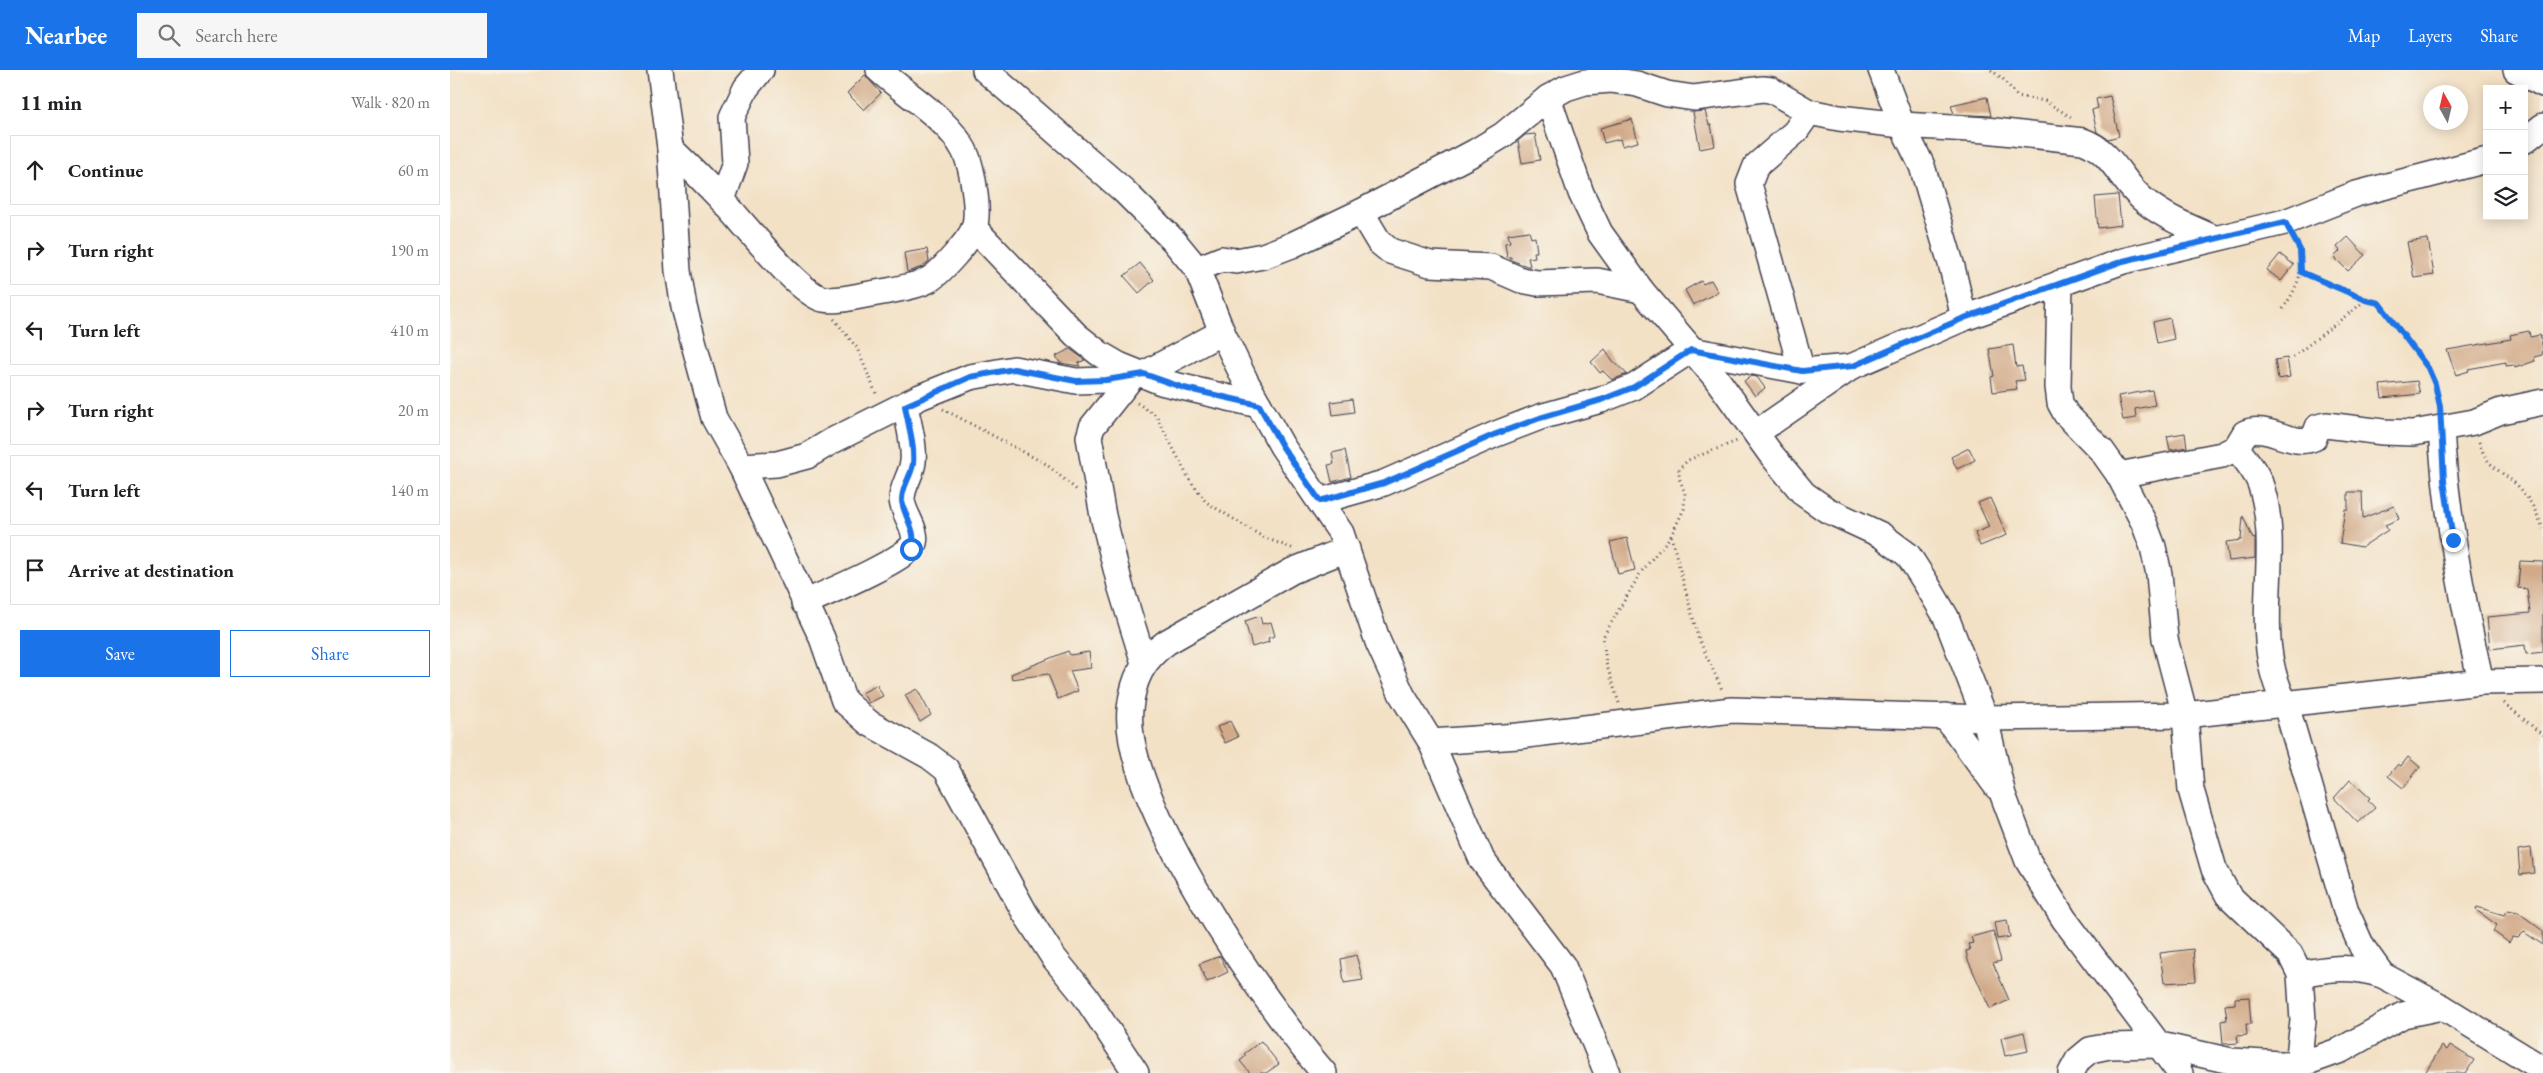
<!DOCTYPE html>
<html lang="en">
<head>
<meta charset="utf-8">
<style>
	:root { --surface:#fff; --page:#f6f6f6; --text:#202124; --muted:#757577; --line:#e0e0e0; --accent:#1a73e8 }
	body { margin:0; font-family:"EB Garamond",serif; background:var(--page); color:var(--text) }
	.controls { position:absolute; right:15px; top:15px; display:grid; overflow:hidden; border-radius:0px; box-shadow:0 2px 12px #0003 }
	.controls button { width:45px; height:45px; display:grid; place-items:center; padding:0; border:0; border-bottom:1px solid var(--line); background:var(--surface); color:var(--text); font:25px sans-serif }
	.compass { position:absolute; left:1973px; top:15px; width:45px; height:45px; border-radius:50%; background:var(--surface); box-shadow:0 2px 12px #0003; rotate:352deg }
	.stop { position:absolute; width:15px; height:15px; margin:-11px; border:4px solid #1a73e8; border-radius:50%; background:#fff }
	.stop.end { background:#1a73e8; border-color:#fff; box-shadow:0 1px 5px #0008 }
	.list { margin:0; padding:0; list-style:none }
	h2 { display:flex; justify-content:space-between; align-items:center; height:65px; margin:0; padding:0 20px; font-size:21px }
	h2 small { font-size:16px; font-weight:400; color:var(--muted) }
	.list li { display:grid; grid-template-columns:32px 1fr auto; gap:15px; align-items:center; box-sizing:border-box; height:70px; margin:0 10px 10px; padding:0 10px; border:1px solid var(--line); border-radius:0px }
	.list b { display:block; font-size:19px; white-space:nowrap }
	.list em { font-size:16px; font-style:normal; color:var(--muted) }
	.actions { display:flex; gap:10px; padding:15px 20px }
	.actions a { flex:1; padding:11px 0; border:1px solid var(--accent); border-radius:0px; text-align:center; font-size:18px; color:var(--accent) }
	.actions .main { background:var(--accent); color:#fff }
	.icon { flex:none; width:28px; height:28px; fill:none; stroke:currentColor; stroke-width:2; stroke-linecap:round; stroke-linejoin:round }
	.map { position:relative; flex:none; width:2093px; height:1003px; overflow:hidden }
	header { display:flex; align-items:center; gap:30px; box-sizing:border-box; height:70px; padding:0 25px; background:var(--accent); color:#fff }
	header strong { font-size:24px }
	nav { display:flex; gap:28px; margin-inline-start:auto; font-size:18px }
	.search { width:350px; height:45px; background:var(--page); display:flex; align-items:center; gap:12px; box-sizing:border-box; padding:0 18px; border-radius:0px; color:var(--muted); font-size:19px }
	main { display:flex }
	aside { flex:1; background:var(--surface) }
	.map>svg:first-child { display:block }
	.building { fill:#d2aa89 }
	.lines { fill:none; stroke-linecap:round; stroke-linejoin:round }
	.minor-casing { stroke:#413f50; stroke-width:28 }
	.path { stroke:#413f50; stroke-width:3; stroke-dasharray:1 4; stroke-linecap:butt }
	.minor { stroke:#fff; stroke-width:25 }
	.route { stroke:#1a73e8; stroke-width:6 }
</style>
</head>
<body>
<header>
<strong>Nearbee</strong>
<div class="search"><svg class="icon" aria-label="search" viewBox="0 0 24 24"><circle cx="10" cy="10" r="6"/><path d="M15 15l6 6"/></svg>Search here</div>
<nav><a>Map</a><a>Layers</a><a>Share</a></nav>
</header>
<main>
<aside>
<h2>11 min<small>Walk · 820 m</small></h2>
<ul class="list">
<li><svg class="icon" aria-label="ahead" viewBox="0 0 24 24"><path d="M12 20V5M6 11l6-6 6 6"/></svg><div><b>Continue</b></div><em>60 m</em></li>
<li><svg class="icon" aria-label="right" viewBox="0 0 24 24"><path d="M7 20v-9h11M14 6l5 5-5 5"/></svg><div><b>Turn right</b></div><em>190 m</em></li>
<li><svg class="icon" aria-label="left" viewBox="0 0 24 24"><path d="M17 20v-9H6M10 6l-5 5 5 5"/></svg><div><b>Turn left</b></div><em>410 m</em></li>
<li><svg class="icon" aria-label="right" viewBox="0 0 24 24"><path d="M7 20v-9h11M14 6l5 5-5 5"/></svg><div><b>Turn right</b></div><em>20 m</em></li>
<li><svg class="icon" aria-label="left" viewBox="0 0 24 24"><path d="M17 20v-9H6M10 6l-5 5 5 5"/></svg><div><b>Turn left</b></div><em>140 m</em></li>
<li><svg class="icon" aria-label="arrive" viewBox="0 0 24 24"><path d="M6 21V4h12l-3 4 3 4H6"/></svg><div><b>Arrive at destination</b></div></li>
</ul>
<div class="actions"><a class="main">Save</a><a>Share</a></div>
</aside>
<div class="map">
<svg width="2093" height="1003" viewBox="0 0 2093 1003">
	<rect width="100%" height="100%" fill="#f7f3e8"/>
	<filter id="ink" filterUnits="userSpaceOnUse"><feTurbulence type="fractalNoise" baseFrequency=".02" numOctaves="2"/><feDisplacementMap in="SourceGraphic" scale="10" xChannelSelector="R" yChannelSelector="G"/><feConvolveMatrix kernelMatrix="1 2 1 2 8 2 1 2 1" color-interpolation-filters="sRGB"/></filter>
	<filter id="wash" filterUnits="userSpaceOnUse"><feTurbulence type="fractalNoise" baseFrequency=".0096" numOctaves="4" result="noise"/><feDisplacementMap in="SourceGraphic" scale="20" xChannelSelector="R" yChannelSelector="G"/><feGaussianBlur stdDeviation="1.12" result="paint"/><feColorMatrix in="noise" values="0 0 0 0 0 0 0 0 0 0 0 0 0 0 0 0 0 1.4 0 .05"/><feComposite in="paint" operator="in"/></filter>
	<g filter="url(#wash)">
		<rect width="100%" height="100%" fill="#f3e1c6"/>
		<g id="blocks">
			<g class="building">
				<polygon points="415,5 431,23 414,40 397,23"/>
				<polygon points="1660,26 1669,66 1658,69 1647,62 1642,40 1648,38 1646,29"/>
				<polygon points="1537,27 1541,46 1504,44 1501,35"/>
				<polygon points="1255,41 1259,55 1261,55 1265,76 1250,79 1243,42"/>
				<polygon points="1182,49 1188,72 1172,76 1170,69 1154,73 1150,58"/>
				<polygon points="1085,64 1090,90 1072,93 1068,71 1075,65"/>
				<polygon points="1668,125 1671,155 1648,158 1645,127"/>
				<polygon points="1079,161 1081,168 1085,167 1087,182 1084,182 1085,187 1078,188 1080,196 1077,196 1061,190 1061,187 1057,187 1055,173 1060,172 1058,164"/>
				<polygon points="1898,167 1915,185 1898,201 1884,187 1890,181 1887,177"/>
				<polygon points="1978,169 1984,205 1964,208 1957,172"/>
				<polygon points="477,179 479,191 472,197 457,202 454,183"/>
				<polygon points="1830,184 1844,195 1831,211 1817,200"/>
				<polygon points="690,193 704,210 689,223 674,206"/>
				<polygon points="1261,210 1268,222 1243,235 1235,220 1251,211 1253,214"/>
				<polygon points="1720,248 1724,269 1707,273 1703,252"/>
				<polygon points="2079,261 2080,267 2090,265 2093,279 2092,285 2084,287 2085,291 2065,298 2064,295 2056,296 2056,292 2018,299 2019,301 2006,305 1997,280 2061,269 2060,265"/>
				<polygon points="1563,275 1566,297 1572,296 1575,310 1565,311 1567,319 1543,322 1541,307 1544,306 1539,279"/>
				<polygon points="620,279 635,290 628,293 630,296 610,293 606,286"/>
				<polygon points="1155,279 1163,291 1177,304 1162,310 1153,301 1150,303 1141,292"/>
				<polygon points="1837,288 1840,307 1828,309 1825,290"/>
				<polygon points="1301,306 1307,307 1315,318 1305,326 1294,311"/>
				<polygon points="1967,311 1970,324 1932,328 1930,315"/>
				<polygon points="1702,320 1705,335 1685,339 1686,348 1673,350 1668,326"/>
				<polygon points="902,329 904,342 883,345 881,332"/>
				<polygon points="1735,363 1737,377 1720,380 1717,366"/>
				<polygon points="1519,378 1525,390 1507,399 1501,387"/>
				<polygon points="895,380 901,407 882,412 878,395 884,394 882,383"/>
				<polygon points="1898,422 1912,422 1913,448 1944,436 1949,449 1935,455 1938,460 1912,477 1890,473 1895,439 1898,439"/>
				<polygon points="1540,428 1557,465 1530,476 1525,463 1539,457 1528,433"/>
				<polygon points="1793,446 1803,469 1805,468 1805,488 1779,491 1776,472 1791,470"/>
				<polygon points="1177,468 1185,500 1168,504 1160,472"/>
				<polygon points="2070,491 2093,492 2093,582 2076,584 2075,575 2040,579 2037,547 2080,543 2077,519 2068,518"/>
				<polygon points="810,546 812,554 821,552 825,566 818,568 819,572 802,577 795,551"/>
				<polygon points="618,581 620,585 639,582 641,598 620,601 628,621 608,629 598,604 562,609 561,604"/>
				<polygon points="427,615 433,626 419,633 412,623"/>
				<polygon points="467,619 481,645 470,652 455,625"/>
				<polygon points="780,651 788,667 775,673 767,657"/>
				<polygon points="1958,687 1970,697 1953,718 1938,706 1948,694 1951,696"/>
				<polygon points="1900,710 1920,728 1918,730 1925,738 1908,753 1884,728"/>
				<polygon points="2081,778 2084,803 2070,805 2068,780"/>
				<polygon points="2027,837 2054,845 2058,840 2068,842 2093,861 2093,875 2074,862 2068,868 2063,867 2059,873 2043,861 2047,855 2026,840"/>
				<polygon points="1557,850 1560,867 1547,869 1544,852"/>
				<polygon points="1543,861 1551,891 1543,893 1559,930 1540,939 1518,890 1516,881 1520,880 1518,874 1523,873 1521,867"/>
				<polygon points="1743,879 1746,911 1714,913 1710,883"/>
				<polygon points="906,885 913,910 894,913 891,889"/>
				<polygon points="770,886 778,902 757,912 749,894"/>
				<polygon points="1799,927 1801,954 1796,954 1797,965 1787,966 1788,973 1773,974 1771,951 1777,950 1775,935 1785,934 1785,928"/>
				<polygon points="1574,962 1578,981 1555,986 1551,968"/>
				<polygon points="811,971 829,994 816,1003 800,1003 790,991 796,986 794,984"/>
				<polygon points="2000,975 2024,990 2016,1003 1975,1003 1992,976 1997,980"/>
			</g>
		</g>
	</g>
	<g filter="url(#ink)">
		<use href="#blocks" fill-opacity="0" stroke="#413f50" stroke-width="1"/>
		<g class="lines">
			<g class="minor-casing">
				<g id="minor">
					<polyline points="210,0 220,78 228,201 234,237 264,348 291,396 372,568 394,631 419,653 479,686 496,699 575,843 604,888 635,926 686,1003"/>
					<polyline points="535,0 674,121 724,171 747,199 772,262 795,310 832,376 891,463 928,572 952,625 981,672 1032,790 1113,896 1157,1003"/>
					<polyline points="1431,0 1452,55 1472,96 1502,197 1514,248"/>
					<polyline points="2066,0 2093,14"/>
					<polyline points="1098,28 1131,123 1150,163 1191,220 1266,308 1320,383 1354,424 1377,440 1431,465 1458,485 1476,513 1496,547 1535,648 1553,725 1578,791 1614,849 1730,1003"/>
					<polyline points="2074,71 2093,56"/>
					<path d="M220,78C238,95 256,113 273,131C293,152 348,223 373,229C388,232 406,226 421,224C437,221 467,217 480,209C491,202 520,170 524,158C530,141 522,95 514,80C497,48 455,24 429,0"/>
					<polyline points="272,130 285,93 282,47 296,18 311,0"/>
					<polyline points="911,142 929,172 940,181 980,194 1041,197 1071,210 1087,213 1147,211 1191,220"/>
					<polyline points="524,158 626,265 650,284 669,295 711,312 809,335"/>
					<path d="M747,199L772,189L786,191L813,186L842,175L911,142L1025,82L1053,65L1098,28L1116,18L1135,12L1161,10L1187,14L1217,24L1244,28L1313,19L1321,20L1359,42L1389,48L1452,55L1536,60L1633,71C1664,82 1671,113 1696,132C1716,148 1741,158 1764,168"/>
					<polyline points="1610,213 1608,317 1610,333 1616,344 1652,381 1669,405 1694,453 1703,477 1709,504 1715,569 1735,645 1741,720 1764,799 1778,825 1840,884 1850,904 1853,951 1847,1003"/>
					<polyline points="1352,301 1299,114 1306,96 1345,62 1359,42"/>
					<polyline points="681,308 642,357 639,367 653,446 670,515 694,593"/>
					<path d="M1991,359C1996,445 2012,528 2031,612"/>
					<polyline points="1306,363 1403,296 1514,248 1673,191 1835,152 1906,124 2037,90"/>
					<path d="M1786,378C1795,389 1805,400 1810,413C1835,485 1797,564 1836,635L1896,841L1912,877L1932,905L1992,937L2093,999"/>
					<polyline points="291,396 327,394 357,386 382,371 470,327 520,307 564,299 626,311 656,310 694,304 772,262"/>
					<path d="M1669,405L1772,385L1786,378L1795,363C1818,353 1841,378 1864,368L1868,357L1876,355L1933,362L1963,363L2024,352L2051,341L2093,332"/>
					<polyline points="870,431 934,413 1046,364 1090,347 1151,330 1184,317 1241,280 1352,301 1401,297"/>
					<path d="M354,533C372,525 460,488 464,473C468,459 452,443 452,429C452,416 461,406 463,392C465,374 458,353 455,335"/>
					<polyline points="1495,646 1547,717"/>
					<polyline points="981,672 1068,666 1282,640 1535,648 1735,645 2031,612 2093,611"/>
					<path d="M1850,904C1882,898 1900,895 1932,905"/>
					<path d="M874,1003C815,935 671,728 680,639C683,609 693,589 717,572L842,501L897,479"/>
					<polyline points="1621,1003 1628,990 1640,980 1659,976 1710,975 1781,991 1849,995 1891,980 1953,945 1992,937"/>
				</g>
			</g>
			<g class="path">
				<polyline points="1541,0 1553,9 1567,26 1595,31 1624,49"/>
				<polyline points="1851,202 1929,233 1978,298 1985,315 1990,339"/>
				<path d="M1833,239C1847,217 1859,195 1845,170"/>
				<polyline points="384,249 407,278 427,326"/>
				<polyline points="1843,287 1916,230"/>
				<polyline points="687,333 706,345 739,409 756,432 813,467 844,479"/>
				<polyline points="493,339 596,394 628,421"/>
				<path d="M2029,372C2037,398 2048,398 2067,415C2079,427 2087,443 2093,459"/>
				<polyline points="1221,466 1248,567 1273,622"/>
				<polyline points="1169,633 1156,593 1153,567 1191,502 1221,466 1234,439 1235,423 1229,408 1229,399 1238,390 1287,371"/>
				<polyline points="2054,633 2093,665"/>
			</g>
			<use href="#minor" class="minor"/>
		</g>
	</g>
	<g class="lines" filter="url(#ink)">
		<path class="route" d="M461,479C469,462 454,448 452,431C451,418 461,407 463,394C465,375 458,354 455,336L520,307L564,299L626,311L656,310L694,304L734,318L809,335L832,376L870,431L934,413L1046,364L1090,348L1151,330L1184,317L1241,280L1352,301L1403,296L1514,248L1673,191L1835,152L1850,180L1851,202L1916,230L1929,233L1978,298L1985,314L1990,336L1994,411L2003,470"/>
	</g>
</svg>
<div class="controls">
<button>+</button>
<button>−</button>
<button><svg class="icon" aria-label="layers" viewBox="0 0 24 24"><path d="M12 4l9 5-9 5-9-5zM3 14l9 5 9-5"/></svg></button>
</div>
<svg class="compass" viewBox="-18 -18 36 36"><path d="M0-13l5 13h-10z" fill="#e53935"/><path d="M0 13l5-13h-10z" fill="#757577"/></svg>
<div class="stop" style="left:461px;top:479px"></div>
<div class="stop end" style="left:2003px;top:470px"></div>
</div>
</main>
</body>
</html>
